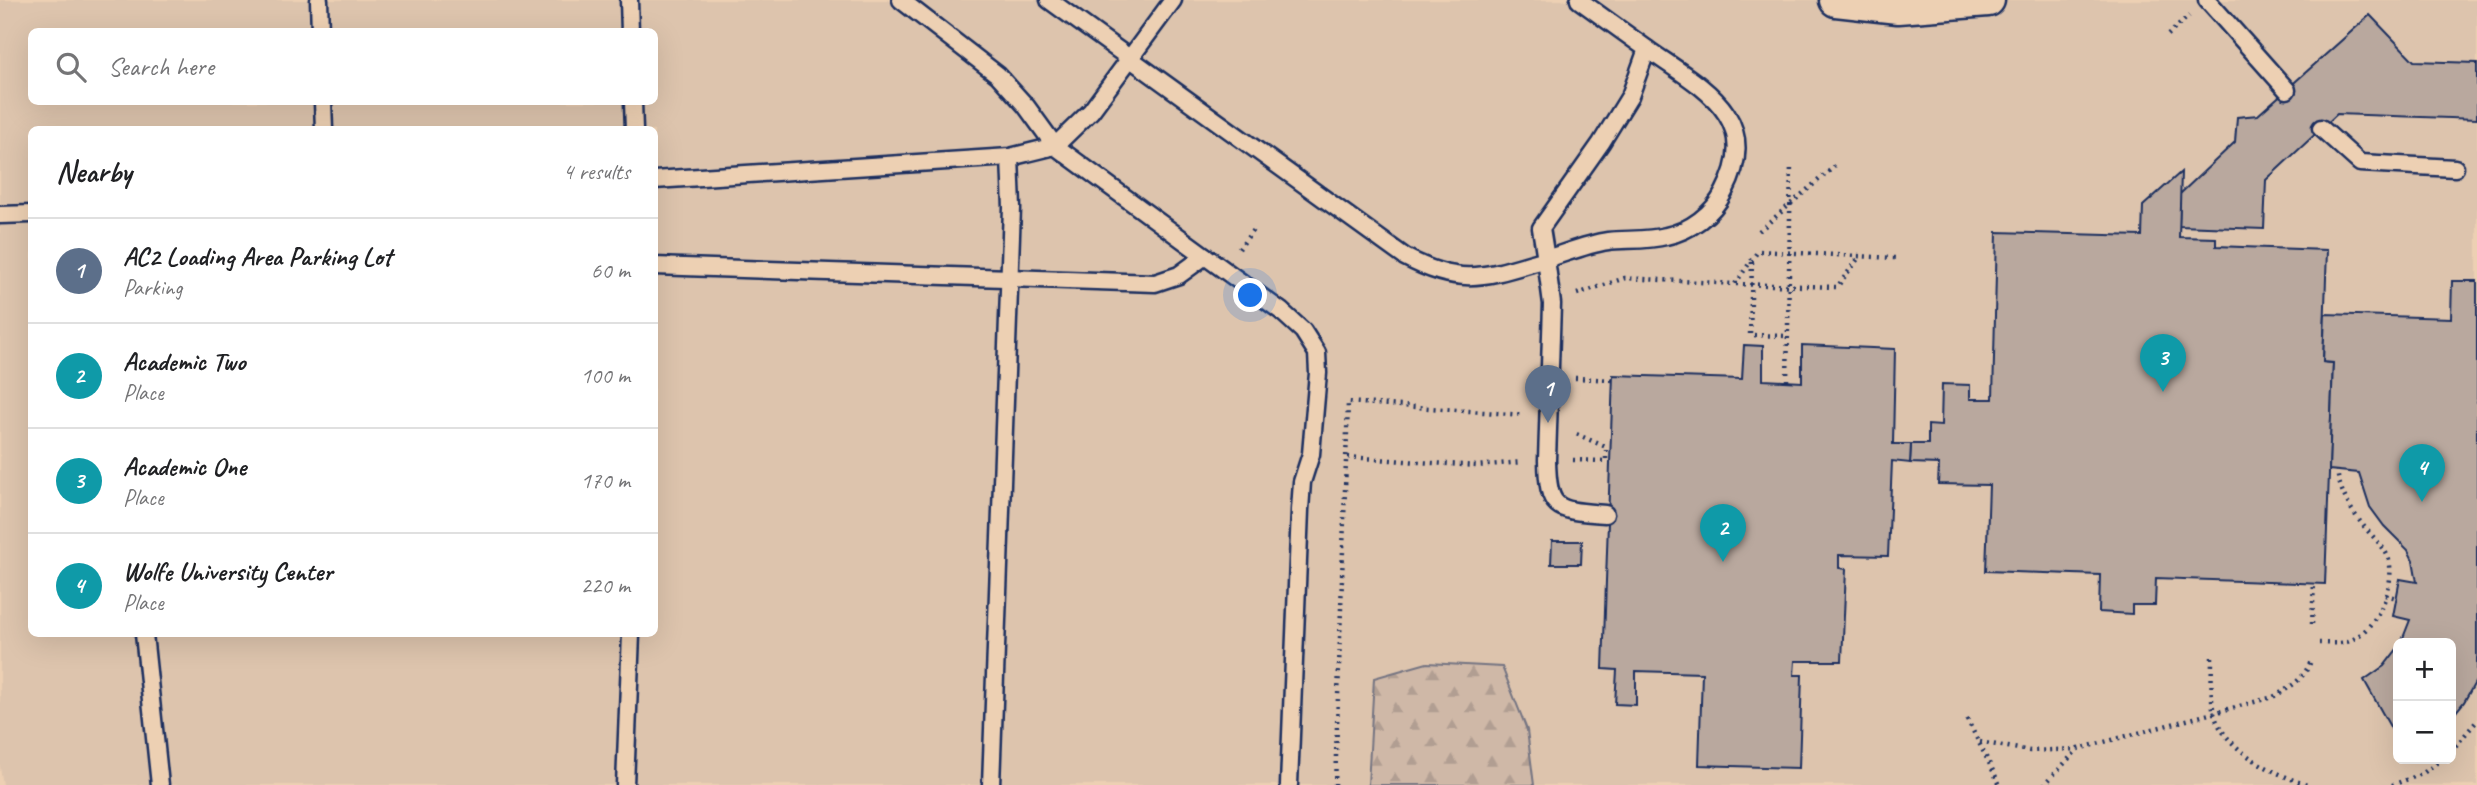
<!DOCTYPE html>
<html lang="en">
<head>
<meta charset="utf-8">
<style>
	:root { --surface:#fff; --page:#f6f6f6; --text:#202124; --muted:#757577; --line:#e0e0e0; --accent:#0f766e }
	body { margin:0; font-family:Caveat,sans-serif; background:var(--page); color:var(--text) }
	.controls { position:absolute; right:21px; bottom:21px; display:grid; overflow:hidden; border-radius:10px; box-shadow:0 7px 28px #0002 }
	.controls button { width:63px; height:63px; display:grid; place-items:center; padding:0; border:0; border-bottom:2px solid var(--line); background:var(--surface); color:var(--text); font:35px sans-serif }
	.you { position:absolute; left:1251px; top:296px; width:24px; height:24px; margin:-18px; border:5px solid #fff; border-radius:50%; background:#1a73e8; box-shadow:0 0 0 10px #1a73e833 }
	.badge { display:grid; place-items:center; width:46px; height:46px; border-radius:50%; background:var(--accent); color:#fff; font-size:23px; font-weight:700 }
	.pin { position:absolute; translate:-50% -58px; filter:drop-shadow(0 2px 4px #0008) }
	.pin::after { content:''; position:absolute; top:37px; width:24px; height:21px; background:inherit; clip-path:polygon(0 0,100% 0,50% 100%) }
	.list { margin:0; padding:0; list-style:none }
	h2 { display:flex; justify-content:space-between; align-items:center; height:91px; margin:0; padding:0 28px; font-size:30px }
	h2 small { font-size:23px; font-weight:400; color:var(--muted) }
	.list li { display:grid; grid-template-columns:46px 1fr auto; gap:21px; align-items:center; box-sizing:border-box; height:105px; padding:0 28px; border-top:2px solid var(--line) }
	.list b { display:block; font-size:26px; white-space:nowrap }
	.list p { margin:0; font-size:23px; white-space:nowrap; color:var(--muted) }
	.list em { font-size:23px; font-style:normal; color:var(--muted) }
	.icon { flex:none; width:38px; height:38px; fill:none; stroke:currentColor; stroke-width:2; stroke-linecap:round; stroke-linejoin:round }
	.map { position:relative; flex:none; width:2477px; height:785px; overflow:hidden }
	.search { position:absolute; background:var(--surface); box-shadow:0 7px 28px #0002; left:28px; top:28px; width:630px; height:77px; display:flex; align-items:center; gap:18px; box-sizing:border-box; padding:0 24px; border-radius:10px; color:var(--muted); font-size:26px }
	.panel { position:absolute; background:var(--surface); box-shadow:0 7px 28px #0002; left:28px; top:126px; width:630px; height:511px; border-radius:10px }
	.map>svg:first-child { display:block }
	.built { fill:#ddc4ad; fill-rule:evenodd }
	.forest { fill:url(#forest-firs); stroke:#757482; stroke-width:2 }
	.building { fill:#b9a89e; stroke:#1b2f5e; stroke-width:2 }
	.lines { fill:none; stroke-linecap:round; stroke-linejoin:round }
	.service-casing { stroke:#1b2f5e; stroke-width:21 }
	.minor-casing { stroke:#1b2f5e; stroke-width:37 }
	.path { stroke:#1b2f5e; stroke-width:4.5; stroke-dasharray:2 5; stroke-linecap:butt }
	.service { stroke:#edd0b3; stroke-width:16 }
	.minor { stroke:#edd0b3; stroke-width:32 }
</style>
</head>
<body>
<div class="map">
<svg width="2477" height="785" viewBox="0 0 2477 785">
	<defs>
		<pattern id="forest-firs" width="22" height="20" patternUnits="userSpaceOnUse" patternTransform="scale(1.75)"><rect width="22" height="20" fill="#cfb8a7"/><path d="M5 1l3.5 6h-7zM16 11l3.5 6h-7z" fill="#b19e92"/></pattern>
	</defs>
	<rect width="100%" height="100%" fill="#edd0b3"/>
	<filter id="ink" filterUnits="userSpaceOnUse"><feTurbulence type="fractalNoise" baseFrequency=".0143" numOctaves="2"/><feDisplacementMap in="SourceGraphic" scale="14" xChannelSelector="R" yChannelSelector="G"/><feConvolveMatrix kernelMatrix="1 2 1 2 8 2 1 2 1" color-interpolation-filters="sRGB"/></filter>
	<g filter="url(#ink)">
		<path class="built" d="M0,0H2477V785H3L0,767ZM32,32H654V102H32ZM32,130H654V634H32ZM2398,643H2451V759H2398Z"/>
		<polygon class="forest" points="1427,663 1502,667 1527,730 1534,785 1368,785 1374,678"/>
		<g class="building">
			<polygon points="2370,15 2414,61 2477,63 2477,119 2337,114 2266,180 2264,229 2179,226 2180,194 2235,142 2237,117 2258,115"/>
			<polygon points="2181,172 2179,237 2216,238 2216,246 2327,250 2323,362 2333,363 2325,584 2156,578 2155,605 2132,605 2132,614 2099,612 2100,575 1986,571 1989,485 1938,484 1939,464 1910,463 1911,444 1928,444 1928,425 1941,426 1942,384 1970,385 1970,399 1993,399 1997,232 2142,236 2143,206"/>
			<polygon points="2452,281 2477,281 2477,679 2464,702 2451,718 2451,643 2401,643 2410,620 2393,616 2400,579 2417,582 2413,560 2408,550 2384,526 2370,507 2359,473 2329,470 2333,363 2323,362 2325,314 2451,318"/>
			<polygon points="1744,345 1763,346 1763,380 1802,382 1802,345 1895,349 1893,444 1911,444 1910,463 1892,461 1888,556 1839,555 1839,568 1846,569 1842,661 1795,661 1794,675 1802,675 1799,768 1699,765 1702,673 1636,671 1636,705 1615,704 1617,670 1603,669 1613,375 1742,379"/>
			<polygon points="1552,541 1582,541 1581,564 1551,564"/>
			<polygon points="2398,648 2398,741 2364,680 2384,666"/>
		</g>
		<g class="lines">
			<g class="service-casing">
				<g id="service">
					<polyline points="319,0 320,32"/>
					<polyline points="629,0 630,32"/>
					<polyline points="901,0 998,75 1026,106 1055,146 1091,111 1173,0"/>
					<path d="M1049,0L1405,257C1463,288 1487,276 1546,259L1541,228L1601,143L1630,96L1647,49L1579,0"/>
					<polyline points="2207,0 2287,90"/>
					<polyline points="323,102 324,130"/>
					<polyline points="633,102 634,130"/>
					<polyline points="2321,128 2360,163 2455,168"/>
					<polyline points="654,180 1010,157 1055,146 1205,256"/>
					<polyline points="0,215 32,214"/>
					<polyline points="654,266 1155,283 1179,275 1205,256 1281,311 1303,331 1317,353 1318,373 1311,454 1302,482 1300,510 1289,785"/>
					<path d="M1605,514C1557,510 1548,512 1547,460L1552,304L1546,259C1566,253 1587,244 1608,241C1626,239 1648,241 1666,236C1690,231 1713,214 1724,192C1764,116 1701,87 1647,49"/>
					<polyline points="144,634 160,785"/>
					<polyline points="625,785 631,634"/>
					<polyline points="991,785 1012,208 1010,157"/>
				</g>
			</g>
			<g class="minor-casing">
				<polyline id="minor" points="1836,0 1898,7 1988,0"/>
			</g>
			<g class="path">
				<polyline points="2168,35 2189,16"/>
				<polyline points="1759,231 1835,166"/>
				<polyline points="1239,249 1255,227"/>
				<polyline points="1752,262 1750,335 1788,336"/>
				<polyline points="1736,284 1837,287 1860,256"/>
				<polyline points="1577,294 1625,278 1735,284 1758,251 1895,258"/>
				<polyline points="1575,378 1613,380"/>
				<polyline points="1787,381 1791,164"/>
				<polyline points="1348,457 1476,466 1522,462"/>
				<polyline points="1573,460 1606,461 1606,447 1574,433"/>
				<polyline points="2385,595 2397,598"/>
				<polyline points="2312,624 2314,583"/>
				<path d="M2319,643C2327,643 2339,644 2347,642C2375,632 2396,588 2389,560C2385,546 2371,536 2363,525C2350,509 2340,492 2337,471"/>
				<path d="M2212,657C2212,674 2210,696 2214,713C2224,750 2273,773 2307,785"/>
				<polyline points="1967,719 2000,785"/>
				<polyline points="1980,742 2030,751 2077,749"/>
				<polyline points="2451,751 2477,721"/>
				<polyline points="1335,785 1348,402 1524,415"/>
				<path d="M2044,785L2078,749L2273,697C2291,687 2303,680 2311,661"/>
				<polyline points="2392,785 2422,774 2442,759"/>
			</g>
			<use href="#service" class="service"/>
			<use href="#minor" class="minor"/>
		</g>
	</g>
</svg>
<div class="controls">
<button>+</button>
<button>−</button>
</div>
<div class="you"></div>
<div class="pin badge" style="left:1548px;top:423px;background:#5c6f8a">1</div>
<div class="pin badge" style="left:1723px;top:562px;background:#0f9aa8">2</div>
<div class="pin badge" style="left:2163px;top:392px;background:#0f9aa8">3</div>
<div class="pin badge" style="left:2422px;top:502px;background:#0f9aa8">4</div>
<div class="search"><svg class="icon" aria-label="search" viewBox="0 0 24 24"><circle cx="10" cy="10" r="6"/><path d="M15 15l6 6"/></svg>Search here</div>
<section class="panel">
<h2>Nearby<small>4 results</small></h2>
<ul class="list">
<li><span class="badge" style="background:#5c6f8a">1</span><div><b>AC2 Loading Area Parking Lot</b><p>Parking</p></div><em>60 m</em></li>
<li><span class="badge" style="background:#0f9aa8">2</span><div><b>Academic Two</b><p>Place</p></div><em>100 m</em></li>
<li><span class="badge" style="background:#0f9aa8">3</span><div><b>Academic One</b><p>Place</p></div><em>170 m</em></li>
<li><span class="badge" style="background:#0f9aa8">4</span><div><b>Wolfe University Center</b><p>Place</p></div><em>220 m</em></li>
</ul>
</section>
</div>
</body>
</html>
